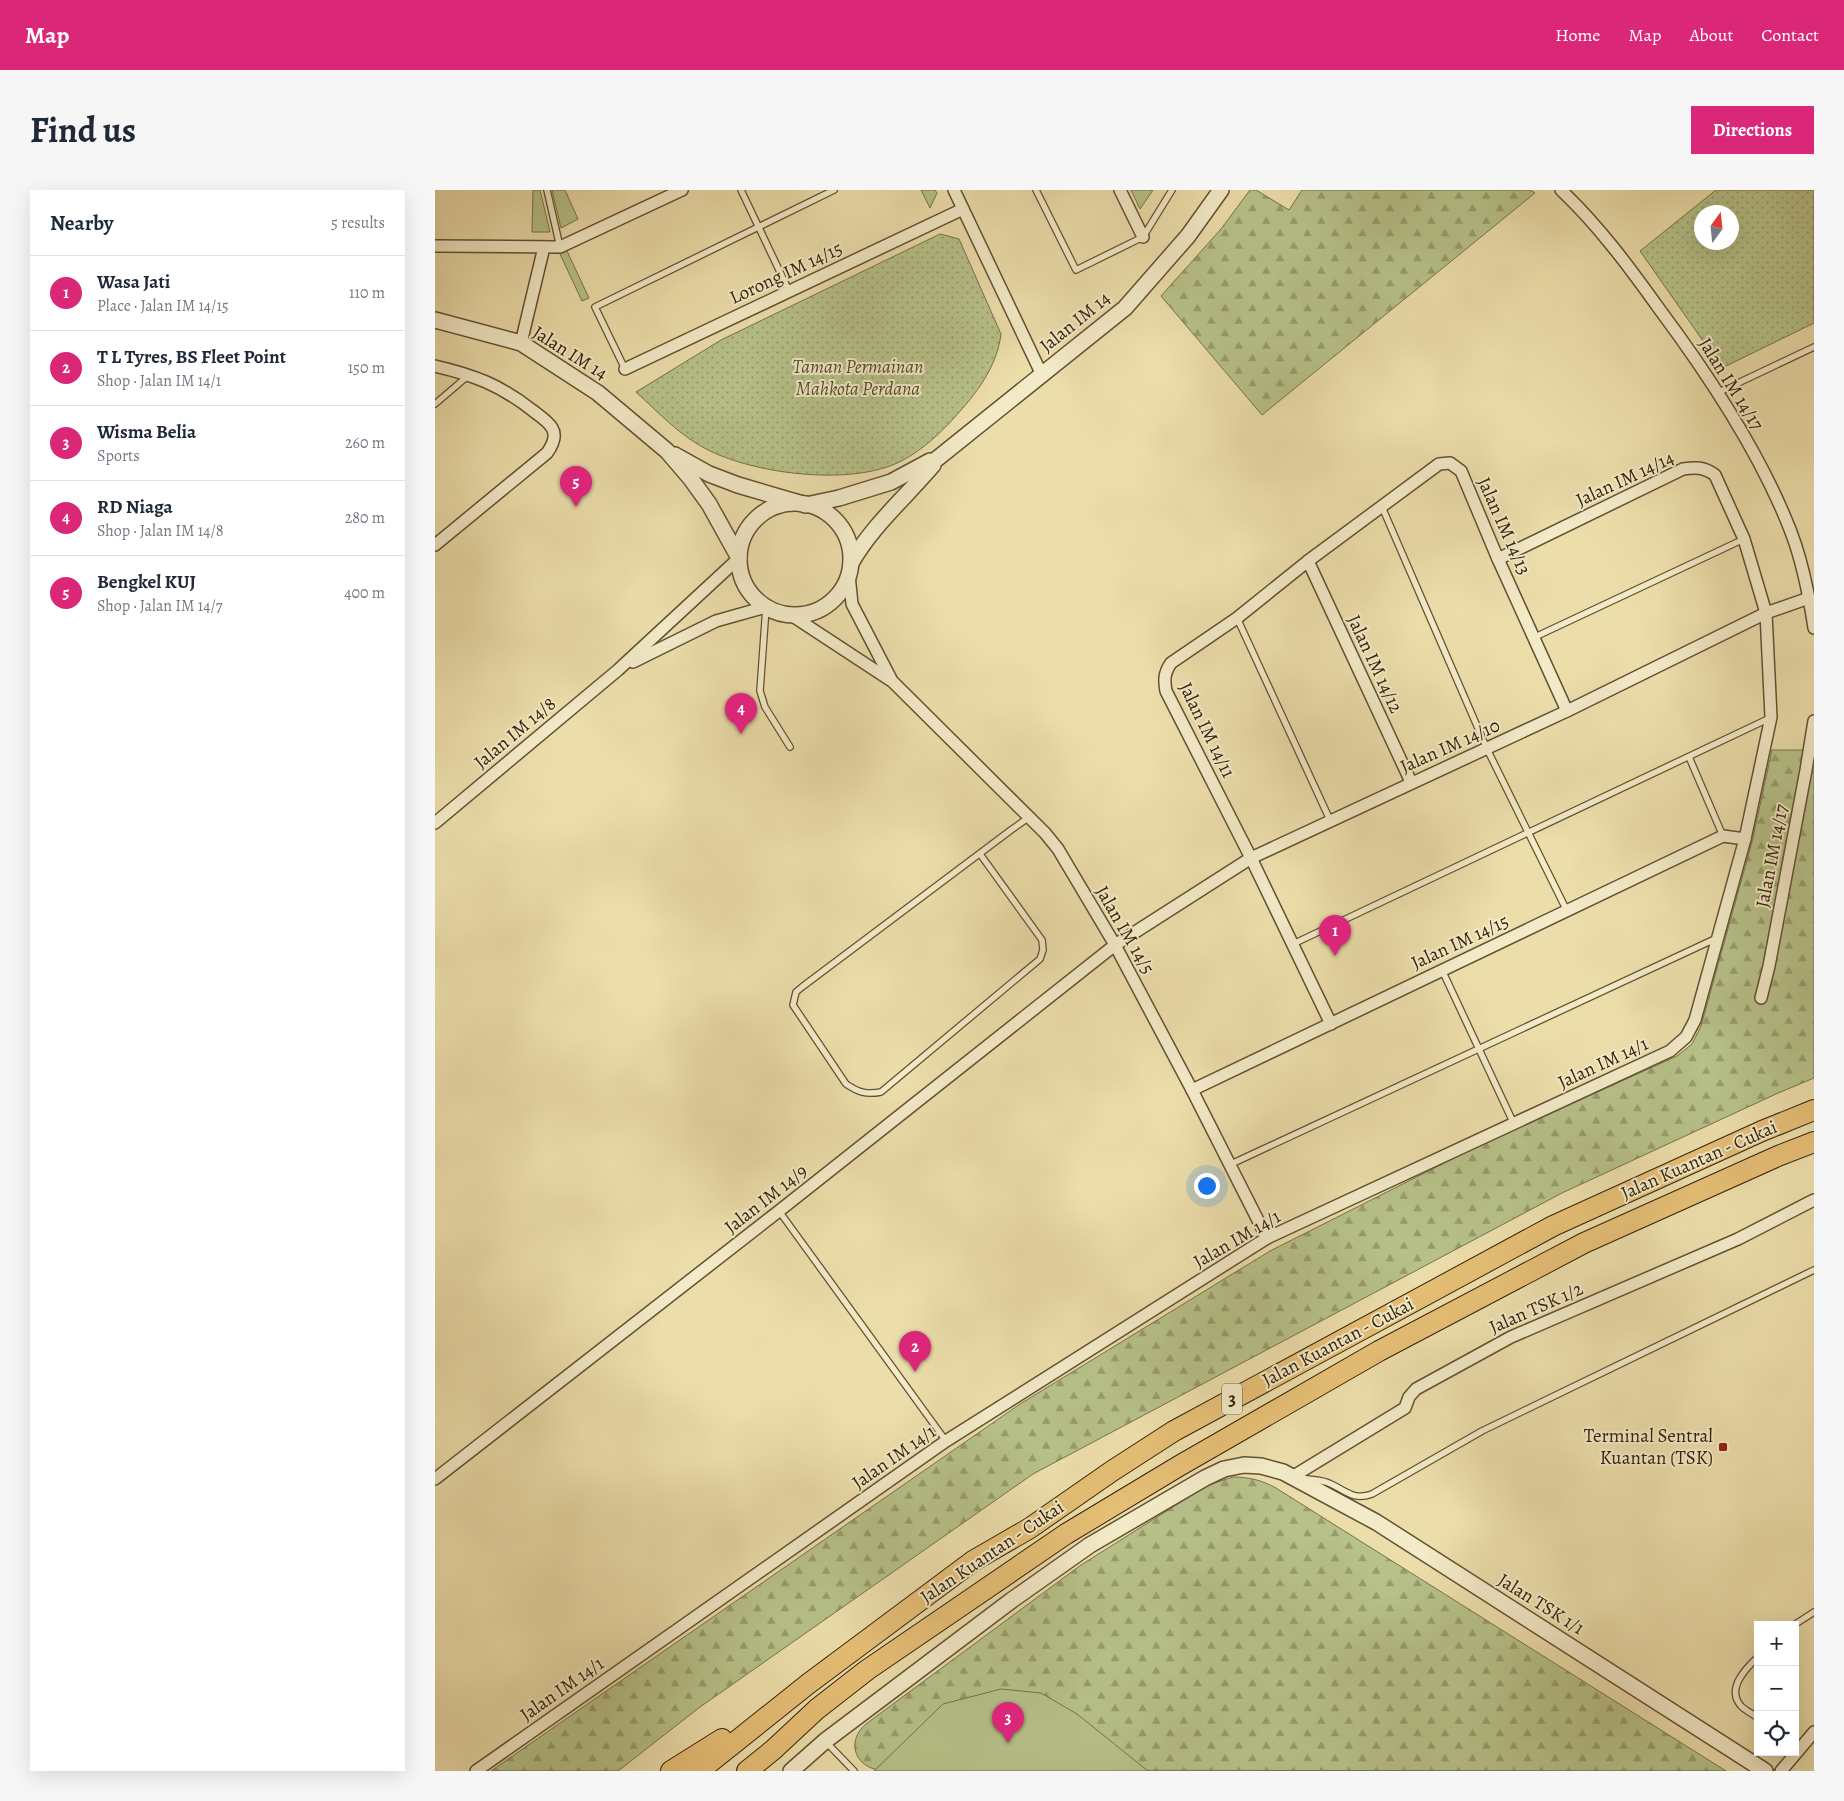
<!DOCTYPE html>
<html lang="en">
<head>
<meta charset="utf-8">
<style>
	:root { --surface:#fff; --page:#f6f6f7; --text:#1f2937; --muted:#747a83; --line:#e0e1e3; --accent:#db2777 }
	body { margin:0; font-family:Alegreya,serif; background:var(--page); color:var(--text) }
	.controls { position:absolute; right:15px; bottom:15px; display:grid; overflow:hidden; border-radius:0px; box-shadow:0 5px 20px #0002 }
	.controls button { width:45px; height:45px; display:grid; place-items:center; padding:0; border:0; border-bottom:1px solid var(--line); background:var(--surface); color:var(--text); font:25px sans-serif }
	.compass { position:absolute; left:1259px; top:15px; width:45px; height:45px; border-radius:50%; background:var(--surface); box-shadow:0 5px 20px #0002; rotate:15deg }
	.you { position:absolute; left:771px; top:995px; width:18px; height:18px; margin:-12px; border:4px solid #fff; border-radius:50%; background:#1a73e8; box-shadow:0 0 0 8px #1a73e833 }
	.badge { display:grid; place-items:center; width:32px; height:32px; border-radius:50%; background:var(--accent); color:#fff; font-size:16px; font-weight:700 }
	.pin { position:absolute; translate:-50% -41px; filter:drop-shadow(0 1px 2px #0008) }
	.pin::after { content:''; position:absolute; top:26px; width:18px; height:15px; background:inherit; clip-path:polygon(0 0,100% 0,50% 100%) }
	.list { margin:0; padding:0; list-style:none }
	h2 { display:flex; justify-content:space-between; align-items:center; height:65px; margin:0; padding:0 20px; font-size:21px }
	h2 small { font-size:16px; font-weight:400; color:var(--muted) }
	.list li { display:grid; grid-template-columns:32px 1fr auto; gap:15px; align-items:center; box-sizing:border-box; height:75px; padding:0 20px; border-top:1px solid var(--line) }
	.list b { display:block; font-size:19px; white-space:nowrap }
	.list p { margin:0; font-size:16px; white-space:nowrap; color:var(--muted) }
	.list em { font-size:16px; font-style:normal; color:var(--muted) }
	.icon { flex:none; width:28px; height:28px; fill:none; stroke:currentColor; stroke-width:2; stroke-linecap:round; stroke-linejoin:round }
	.map { position:relative; flex:none; width:1379px; height:1581px; overflow:hidden; border-radius:0px }
	header { display:flex; align-items:center; gap:30px; box-sizing:border-box; height:70px; padding:0 25px; background:var(--accent); color:#fff }
	header strong { font-size:24px }
	nav { display:flex; gap:28px; margin-inline-start:auto; font-size:18px }
	.intro { display:flex; align-items:center; justify-content:space-between; box-sizing:border-box; height:120px; padding:0 30px }
	h1 { margin:0; font-size:35px }
	.button { padding:12px 22px; border-radius:0px; background:var(--accent); color:#fff; font-size:18px; font-weight:700 }
	main { display:flex; gap:30px; padding:0 30px }
	aside { flex:1; background:var(--surface); border-radius:0px; box-shadow:0 5px 20px #0002 }
	.map>svg:first-child { display:block }
	.grass { fill:url(#grass-dots); stroke:#767248; fill-rule:evenodd }
	.forest { fill:url(#forest-firs); stroke:#767248 }
	.garden { fill:#b7c189; stroke:#767248 }
	.lines { fill:none; stroke-linecap:round; stroke-linejoin:round }
	.service-casing { stroke:#625131; stroke-width:8 }
	.minor-casing { stroke:#625131; stroke-width:14 }
	.tertiary-casing { stroke:#625131; stroke-width:18 }
	.trunk-casing { stroke:#342208; stroke-width:22 }
	.service { stroke:#f3eac8; stroke-width:5.5 }
	.minor { stroke:#f3eac8; stroke-width:11 }
	.tertiary { stroke:#f3eac8; stroke-width:15 }
	.trunk { stroke:#e6bf76; stroke-width:20 }
	.poi-dot { fill:#8f2418; stroke:#f3eac8; stroke-width:2 }
	.labels { text-anchor:middle; dominant-baseline:central; stroke-width:4; stroke-linejoin:round; paint-order:stroke }
	.shield { fill:#f3eac8; stroke:#6d5e42; stroke-width:1 }
	.shield-label { font-size:18px; font-weight:bold; fill:#342208 }
	.street-label { font-size:19px; fill:#342208; stroke:#f3eac8 }
	.park-label { font-size:19px; font-style:italic; fill:#554a28; stroke:#f3eac8 }
	.poi-label { font-size:19px; fill:#342208; stroke:#f3eac8; text-anchor:end }
</style>
</head>
<body>
<header>
<strong>Map</strong>
<nav><a>Home</a><a>Map</a><a>About</a><a>Contact</a></nav>
</header>
<div class="intro"><h1>Find us</h1><a class="button">Directions</a></div>
<main>
<aside>
<h2>Nearby<small>5 results</small></h2>
<ul class="list">
<li><span class="badge">1</span><div><b>Wasa Jati</b><p>Place · Jalan IM 14/15</p></div><em>110 m</em></li>
<li><span class="badge">2</span><div><b>T L Tyres, BS Fleet Point</b><p>Shop · Jalan IM 14/1</p></div><em>150 m</em></li>
<li><span class="badge">3</span><div><b>Wisma Belia</b><p>Sports</p></div><em>260 m</em></li>
<li><span class="badge">4</span><div><b>RD Niaga</b><p>Shop · Jalan IM 14/8</p></div><em>280 m</em></li>
<li><span class="badge">5</span><div><b>Bengkel KUJ</b><p>Shop · Jalan IM 14/7</p></div><em>400 m</em></li>
</ul>
</aside>
<div class="map">
<svg width="1379" height="1581" viewBox="0 0 1379 1581">
	<defs>
		<pattern id="grass-dots" width="8" height="8" patternUnits="userSpaceOnUse" patternTransform="scale(1.25)"><rect width="8" height="8" fill="#b7c189"/><path d="M2 2h.1M6 6h.1" fill="none" stroke="#969c6e" stroke-width="1.8" stroke-linecap="round"/></pattern>
		<pattern id="forest-firs" width="22" height="20" patternUnits="userSpaceOnUse" patternTransform="scale(1.25)"><rect width="22" height="20" fill="#b7c189"/><path d="M5 1l3.5 6h-7zM16 11l3.5 6h-7z" fill="#969c6e"/></pattern>
	</defs>
	<rect width="100%" height="100%" fill="#ecdeab"/>
	<filter id="stains"><feTurbulence type="fractalNoise" baseFrequency=".004" numOctaves="4"/><feColorMatrix values="0 0 0 0 .2 0 0 0 0 .09 0 0 0 0 .02 0 0 0 .5 -.17"/></filter>
	<radialGradient id="worn" r=".72"><stop offset=".6" stop-color="#630" stop-opacity="0"/><stop offset="1" stop-color="#630" stop-opacity=".3"/></radialGradient>
	<g class="grass">
		<path d="M1281,0H1379V133L1287,178L1205,61ZM1266,22H1296V52H1266Z"/>
		<path d="M505,44L524,49L566,144C562,177 541,204 519,228C500,249 476,270 449,278C400,293 321,283 275,261C246,247 224,223 201,202L286,150Z"/>
	</g>
	<g class="forest">
		<polygon points="815,0 821,0 854,20 867,0 1095,0 1100,3 827,225 726,106 786,39"/>
		<polygon points="1337,560 1379,560 1379,888 1341,904 1127,1003 598,1284 265,1517 183,1581 56,1581 585,1214 835,1061 1041,957 1242,866 1257,854 1266,836 1317,652"/>
		<path d="M798,1287C814,1287 826,1290 841,1298L1291,1581L443,1580C418,1575 412,1550 431,1534L646,1375L773,1295Z"/>
	</g>
	<g class="garden">
		<polygon points="98,0 105,0 115,42 97,42"/>
		<polygon points="117,0 130,0 143,29 126,38"/>
		<polygon points="486,0 500,0 502,3 495,18"/>
		<polygon points="696,0 718,0 705,19"/>
		<polygon points="132,61 154,108 147,111 125,64"/>
		<polygon points="566,1499 606,1503 642,1524 713,1581 439,1581 508,1514"/>
	</g>
	<g class="lines">
		<g class="service-casing">
			<g id="service">
				<polyline points="112,0 125,57"/>
				<polyline points="306,0 354,101"/>
				<polyline points="601,0 641,80 708,47 737,0"/>
				<polyline points="190,179 160,117 399,0"/>
				<polyline points="1282,203 1379,157"/>
				<polyline points="0,214 34,185"/>
				<polyline points="947,317 1052,559 1132,721"/>
				<polyline points="331,417 325,501 330,517 355,557"/>
				<polyline points="802,428 895,630"/>
				<polyline points="1100,447 1309,349"/>
				<polyline points="1254,567 1288,646"/>
				<path d="M545,664L607,750L608,760L605,769L446,902C431,905 423,902 411,894L358,815L361,802L367,797L576,640L593,628"/>
				<polyline points="858,754 1335,528"/>
				<polyline points="1007,780 1079,934"/>
				<polyline points="794,975 1282,748"/>
				<polyline points="344,1021 511,1251"/>
				<path d="M872,1289C880,1290 888,1290 896,1294C911,1301 919,1311 937,1304L1047,1241L1379,1080"/>
				<polyline points="1359,1435 1379,1422"/>
				<path d="M1323,1467C1310,1479 1291,1499 1306,1516C1311,1521 1318,1524 1323,1528"/>
				<polyline points="391,1552 419,1581"/>
			</g>
		</g>
		<g class="minor-casing">
			<g id="minor">
				<polyline points="519,0 607,185"/>
				<polyline points="685,0 708,47"/>
				<path d="M1126,0C1164,36 1195,78 1225,120C1275,187 1326,264 1356,342C1368,373 1374,405 1379,438"/>
				<polyline points="0,56 125,57 247,0"/>
				<polyline points="86,153 109,57"/>
				<path d="M0,176C39,185 65,195 97,220C103,225 113,231 117,238C122,246 117,256 112,263L0,355"/>
				<polyline points="190,179 528,19"/>
				<polyline points="873,371 976,592"/>
				<polyline points="414,385 417,414 456,489"/>
				<polyline points="356,425 458,492 610,643 623,659 680,755 757,900 832,1048"/>
				<polyline points="198,472 281,431 331,417"/>
				<polyline points="0,633 183,480 304,368"/>
				<polyline points="1326,808 1334,776 1371,580 1379,531"/>
				<path d="M896,834L816,668L731,501C729,490 729,483 736,473L802,428L873,371L1004,274L1015,273L1026,281L1063,369L1132,521"/>
				<polyline points="757,900 1288,646 1310,649"/>
				<polyline points="857,1287 970,1218 974,1207 981,1199 1076,1147 1303,1049 1379,1010"/>
				<polyline points="0,1289 344,1021 680,755 816,668 1132,521 1331,423 1374,408"/>
				<path d="M41,1581L511,1251L832,1048L1235,861L1251,847L1260,830L1310,649L1336,527L1331,423L1309,349L1280,285C1269,277 1261,277 1248,279L1063,369"/>
				<polyline points="1346,1581 1379,1542"/>
			</g>
		</g>
		<g class="tertiary-casing">
			<g id="tertiary">
				<polyline points="0,130 86,153 163,203 232,261 256,289 274,314 304,368"/>
				<polyline points="240,265 274,284 303,295 371,315 404,308 456,292 495,271 498,272"/>
				<circle cx="360" cy="369" r="56"/>
				<path d="M416,373C437,336 470,308 498,275V272L690,118L753,46L786,0"/>
				<polyline points="356,1581 390,1551 577,1410 655,1355 770,1288 789,1279 809,1275 826,1276 848,1282 941,1332 1330,1581"/>
			</g>
		</g>
		<g class="trunk-casing">
			<g id="trunk">
				<polyline points="236,1581 287,1549"/>
				<polyline points="264,1581 373,1494 538,1371 595,1338 677,1281 739,1241 1118,1036 1327,941 1379,920"/>
				<polyline points="312,1581 338,1560 382,1519 432,1480 631,1344 744,1276 944,1161 1149,1053 1343,966 1379,952"/>
			</g>
		</g>
		<use href="#service" class="service"/>
		<use href="#minor" class="minor"/>
		<use href="#tertiary" class="tertiary"/>
		<use href="#trunk" class="trunk"/>
	</g>
	<rect class="poi-dot" x="1283" y="1252" width="10" height="10" rx="2.5"/>
	<g class="labels">
		<rect class="shield" x="787" y="1193.5" width="20" height="31" rx="4"/>
		<g class="shield-label">
			<text x="797" y="1209">3</text>
		</g>
		<g class="street-label">
			<text transform="translate(351 83) rotate(-25)">Lorong IM 14/15</text>
			<text transform="translate(640 132) rotate(-39)">Jalan IM 14</text>
			<text transform="translate(135 163) rotate(32)">Jalan IM 14</text>
			<text transform="translate(1296 194) rotate(58)">Jalan IM 14/17</text>
			<text transform="translate(1190 289) rotate(-25)">Jalan IM 14/14</text>
			<text transform="translate(1069 336) rotate(66)">Jalan IM 14/13</text>
			<text transform="translate(940 474) rotate(65)">Jalan IM 14/12</text>
			<text transform="translate(772 540) rotate(64)">Jalan IM 14/11</text>
			<text transform="translate(80 543) rotate(-40)">Jalan IM 14/8</text>
			<text transform="translate(1015 556) rotate(-24)">Jalan IM 14/10</text>
			<text transform="translate(1337 666) rotate(-79)">Jalan IM 14/17</text>
			<text transform="translate(690 740) rotate(60)">Jalan IM 14/5</text>
			<text transform="translate(1025 752) rotate(-25)">Jalan IM 14/15</text>
			<text transform="translate(1168 873) rotate(-25)">Jalan IM 14/1</text>
			<text transform="translate(1264 970) rotate(-24)">Jalan Kuantan - Cukai</text>
			<text transform="translate(331 1009) rotate(-38)">Jalan IM 14/9</text>
			<text transform="translate(802 1049) rotate(-30)">Jalan IM 14/1</text>
			<text transform="translate(1101 1118) rotate(-24)">Jalan TSK 1/2</text>
			<text transform="translate(903 1152) rotate(-28)">Jalan Kuantan - Cukai</text>
			<text transform="translate(459 1267) rotate(-35)">Jalan IM 14/1</text>
			<text transform="translate(557 1362) rotate(-34)">Jalan Kuantan - Cukai</text>
			<text transform="translate(1106 1414) rotate(32)">Jalan TSK 1/1</text>
			<text transform="translate(127 1499) rotate(-35)">Jalan IM 14/1</text>
		</g>
		<g class="park-label">
			<text x="423" y="177">Taman Permainan<tspan x="423" dy="22">Mahkota Perdana</tspan></text>
		</g>
		<g class="poi-label">
			<text x="1278" y="1246">Terminal Sentral<tspan x="1278" dy="22">Kuantan (TSK)</tspan></text>
		</g>
	</g>
	<rect width="100%" height="100%" filter="url(#stains)"/>
	<rect width="100%" height="100%" fill="url(#worn)"/>
</svg>
<div class="controls">
<button>+</button>
<button>−</button>
<button><svg class="icon" aria-label="locate" viewBox="0 0 24 24"><circle cx="12" cy="12" r="6"/><path d="M12 2v4M12 18v4M2 12h4M18 12h4"/></svg></button>
</div>
<svg class="compass" viewBox="-18 -18 36 36"><path d="M0-13l5 13h-10z" fill="#e53935"/><path d="M0 13l5-13h-10z" fill="#747a83"/></svg>
<div class="you"></div>
<div class="pin badge" style="left:900px;top:766px">1</div>
<div class="pin badge" style="left:480px;top:1182px">2</div>
<div class="pin badge" style="left:573px;top:1553px">3</div>
<div class="pin badge" style="left:306px;top:544px">4</div>
<div class="pin badge" style="left:141px;top:317px">5</div>
</div>
</main>
</body>
</html>
